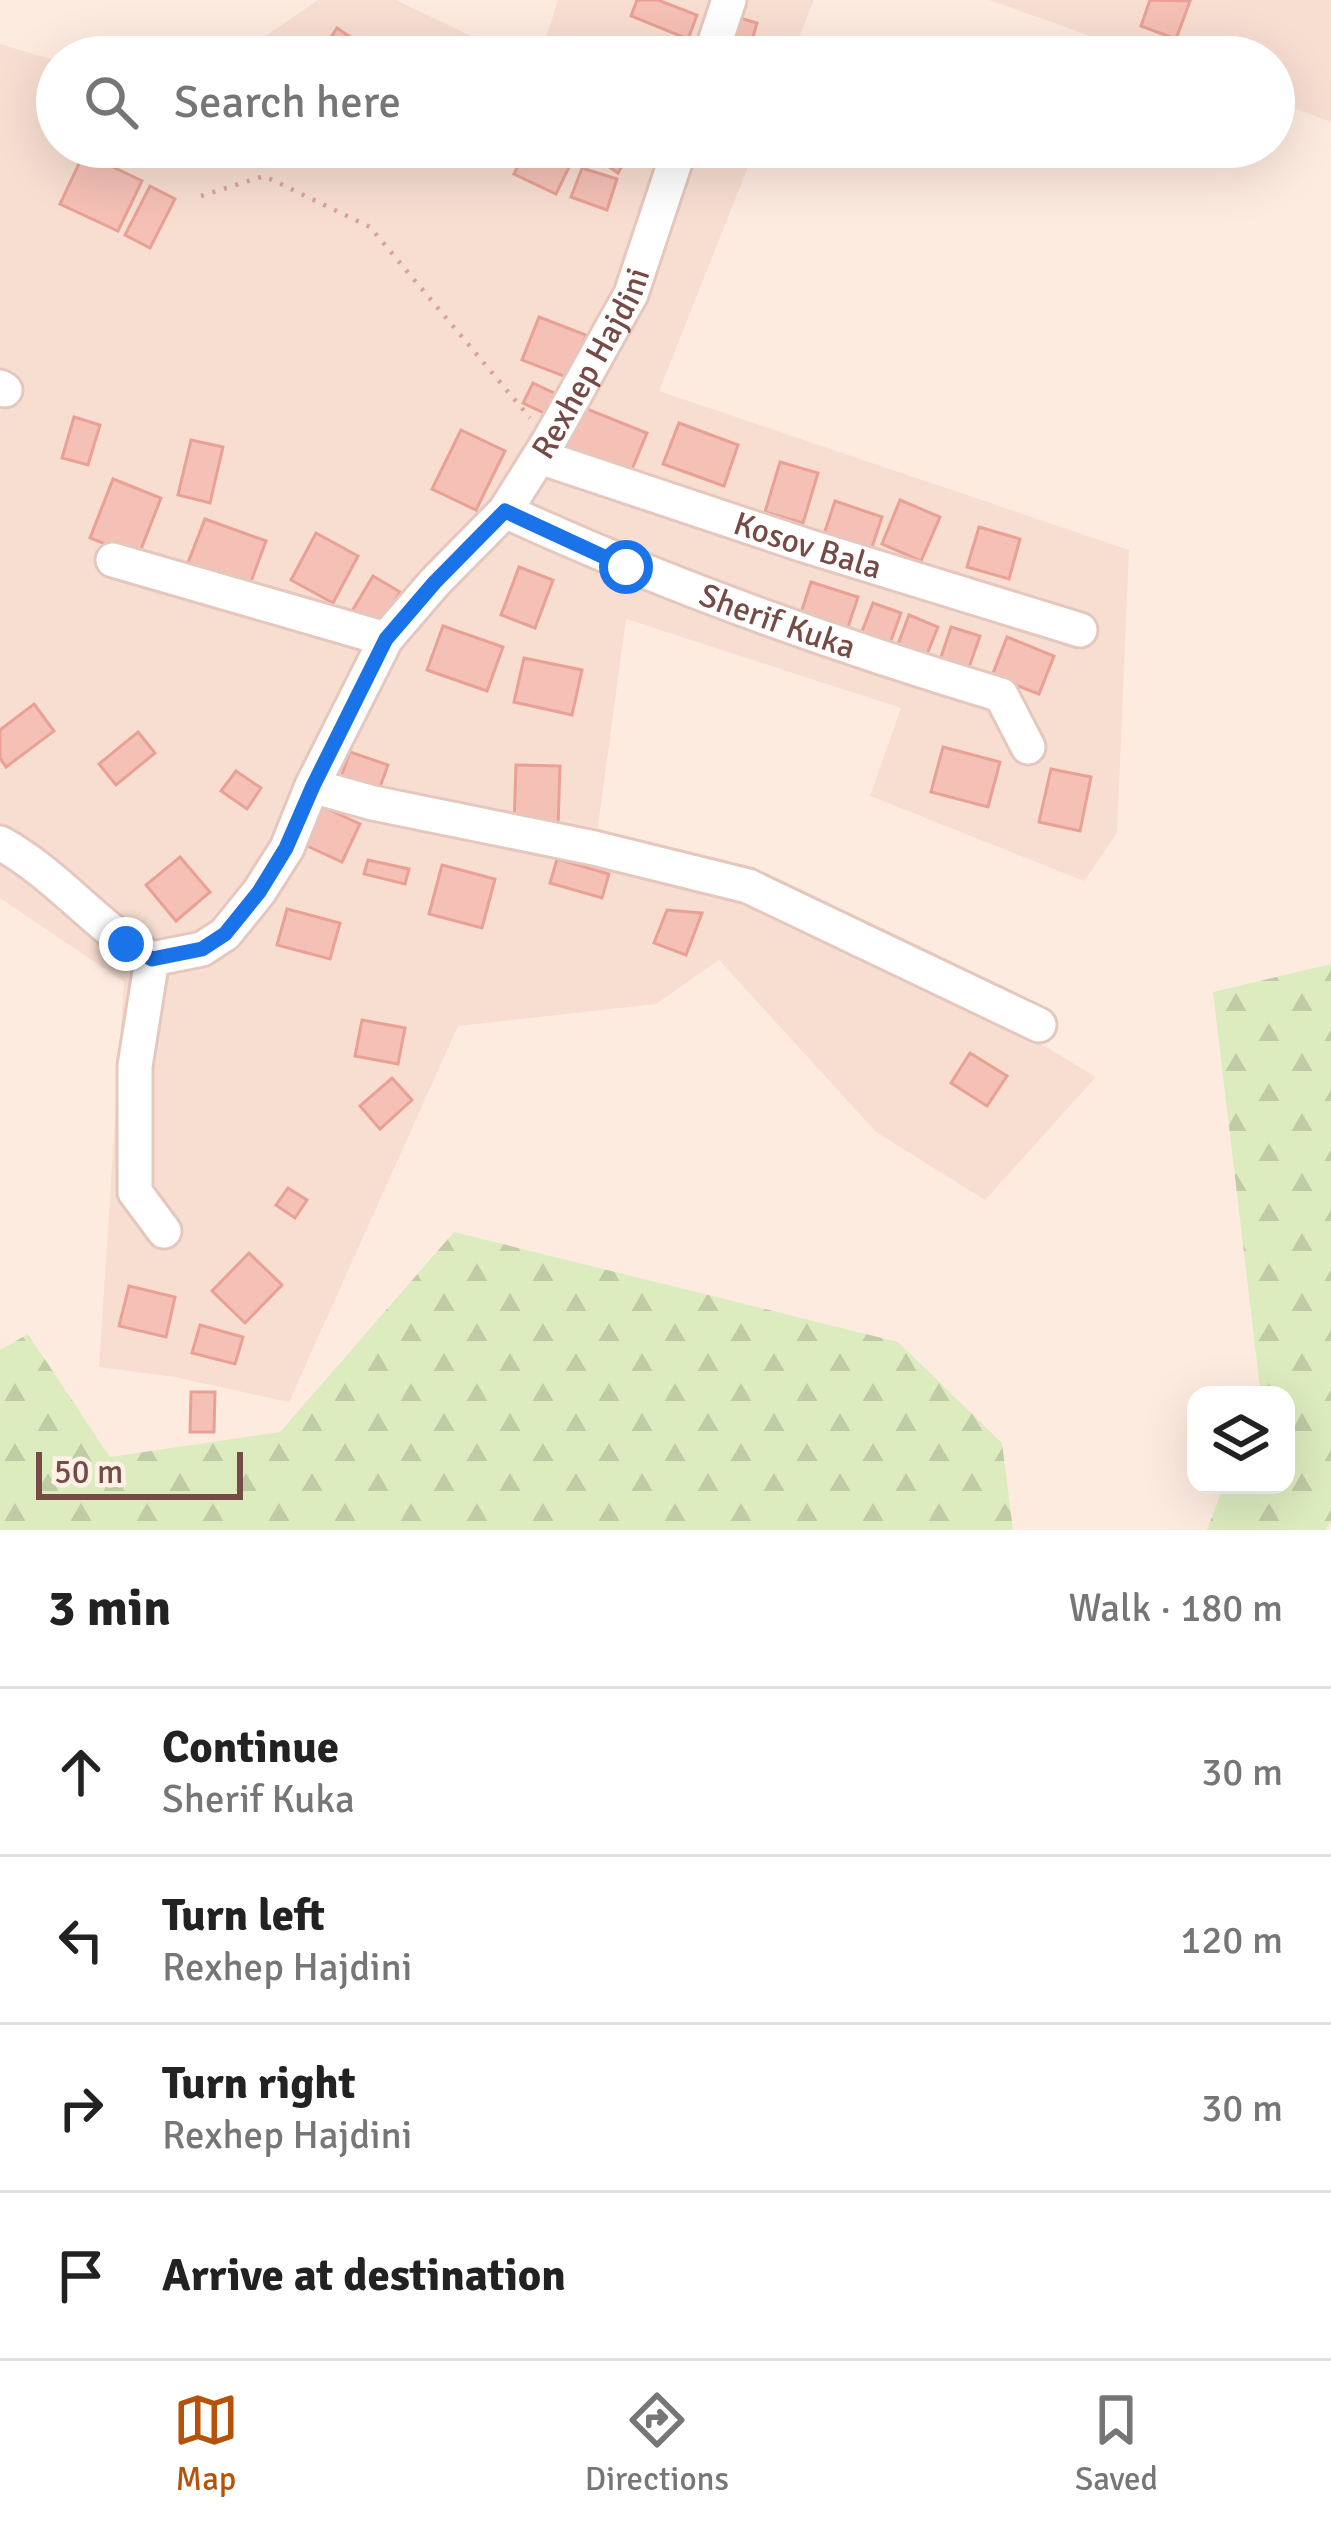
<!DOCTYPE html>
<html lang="en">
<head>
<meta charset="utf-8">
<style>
	:root { --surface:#fff; --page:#f2f2f2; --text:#222; --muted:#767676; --line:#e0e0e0; --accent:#b45309 }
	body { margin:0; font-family:Signika,sans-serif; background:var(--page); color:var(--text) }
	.controls { position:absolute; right:36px; bottom:36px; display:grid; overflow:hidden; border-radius:24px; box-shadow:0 12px 48px #0002 }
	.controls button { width:108px; height:108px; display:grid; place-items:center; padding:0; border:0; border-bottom:3px solid var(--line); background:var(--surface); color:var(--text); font:60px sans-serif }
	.scale { position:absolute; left:36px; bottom:30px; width:207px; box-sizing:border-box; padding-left:12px; border:6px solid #774b45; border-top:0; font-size:33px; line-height:42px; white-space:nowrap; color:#774b45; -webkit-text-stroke:9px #fff1e8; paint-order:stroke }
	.stop { position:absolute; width:36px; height:36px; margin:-27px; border:9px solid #1a73e8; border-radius:50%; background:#fff }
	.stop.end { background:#1a73e8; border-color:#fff; box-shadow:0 3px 12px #0008 }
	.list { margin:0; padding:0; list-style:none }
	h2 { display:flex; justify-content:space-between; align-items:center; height:156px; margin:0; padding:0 48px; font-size:51px }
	h2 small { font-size:39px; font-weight:400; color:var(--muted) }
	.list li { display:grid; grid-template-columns:78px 1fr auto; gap:36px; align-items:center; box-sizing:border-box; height:168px; padding:0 48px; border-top:3px solid var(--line) }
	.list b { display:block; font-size:45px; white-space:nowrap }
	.list p { margin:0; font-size:39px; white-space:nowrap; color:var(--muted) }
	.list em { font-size:39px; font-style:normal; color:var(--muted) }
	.icon { flex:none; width:66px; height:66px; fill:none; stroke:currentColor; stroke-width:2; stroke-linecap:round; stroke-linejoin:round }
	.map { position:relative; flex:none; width:1331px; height:1530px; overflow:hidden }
	.search { position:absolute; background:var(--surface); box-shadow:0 12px 48px #0002; left:36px; right:36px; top:36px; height:132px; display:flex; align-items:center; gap:30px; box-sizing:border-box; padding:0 42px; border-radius:66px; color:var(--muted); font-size:45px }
	.sheet { height:828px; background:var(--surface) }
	nav { display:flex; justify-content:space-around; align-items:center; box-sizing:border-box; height:168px; border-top:3px solid var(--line); background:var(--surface); font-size:33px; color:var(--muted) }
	nav a { display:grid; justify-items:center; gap:6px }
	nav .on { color:var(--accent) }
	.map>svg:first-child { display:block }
	.residential { fill:#f8ded1 }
	.forest { fill:url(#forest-firs) }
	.building { fill:#f5c0b6; stroke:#e9a195; stroke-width:3 }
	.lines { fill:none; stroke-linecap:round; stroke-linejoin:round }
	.minor-casing { stroke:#e5c7be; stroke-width:39 }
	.path { stroke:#daa399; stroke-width:4.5; stroke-dasharray:3 9; stroke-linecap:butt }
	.minor { stroke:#fff; stroke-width:33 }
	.route { stroke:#1a73e8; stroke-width:15 }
	.labels { text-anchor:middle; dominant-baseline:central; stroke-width:10; stroke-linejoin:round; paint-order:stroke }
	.street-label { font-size:33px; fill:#774b45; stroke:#fff1e8 }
</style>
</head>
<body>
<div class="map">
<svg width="1331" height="1530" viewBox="0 0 1331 1530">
	<defs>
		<pattern id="forest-firs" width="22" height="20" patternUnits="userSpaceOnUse" patternTransform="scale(3)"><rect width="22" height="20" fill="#dcecbe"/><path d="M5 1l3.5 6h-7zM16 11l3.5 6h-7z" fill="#c0cca5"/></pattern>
	</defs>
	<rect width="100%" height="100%" fill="#feebe0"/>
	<g class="residential">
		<polygon points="318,0 396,0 515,57 235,57"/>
		<polygon points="558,0 814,0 791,57 540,57"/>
		<polygon points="989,0 1331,0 1331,122 1274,101 1274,57 1149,57"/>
		<polygon points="0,44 57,61 57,147 756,147 659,391 1129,550 1117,833 1084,881 870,796 901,708 626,619 595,848 875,944 1096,1077 985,1200 876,1132 719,960 656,1004 458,1026 289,1402 174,1377 99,1367 124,982 0,898"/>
	</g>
	<g class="forest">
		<polygon points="1331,964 1331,1521 1325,1530 1207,1530 1224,1485 1286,1485 1286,1395 1257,1395 1260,1388 1213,992"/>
		<polygon points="454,1232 898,1342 1002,1443 1013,1530 0,1530 0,1350 28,1334 110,1457 280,1432"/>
	</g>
	<g class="building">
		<polygon points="637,0 658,0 697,15 688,39 631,16"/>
		<polygon points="1150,0 1190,1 1176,39 1141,26"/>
		<polygon points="730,15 757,23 747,57 718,57"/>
		<polygon points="337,28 380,57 318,57"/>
		<polygon points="527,147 549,147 573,159 556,194 514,174"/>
		<polygon points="580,147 633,147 618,173"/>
		<polygon points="84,153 142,181 118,231 60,204"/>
		<polygon points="582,168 617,179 607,210 571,197"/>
		<polygon points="150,186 175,199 150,248 125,235"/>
		<polygon points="539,317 586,335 569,378 522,360"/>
		<polygon points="533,383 556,394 546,414 523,403"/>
		<polygon points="582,407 647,433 627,481 562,455"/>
		<polygon points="74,417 100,425 88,465 62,458"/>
		<polygon points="679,423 738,445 724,486 663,464"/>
		<polygon points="461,430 505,451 476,510 432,489"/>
		<polygon points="191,440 223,447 210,503 178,495"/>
		<polygon points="780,462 818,473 803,523 765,512"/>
		<polygon points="113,479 161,498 138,557 90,538"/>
		<polygon points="900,500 940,517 921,561 882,544"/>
		<polygon points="835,501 882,517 869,556 822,540"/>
		<polygon points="205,519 266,541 249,587 187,565"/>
		<polygon points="979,527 1020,539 1009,579 967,567"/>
		<polygon points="316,533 358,556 333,603 291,580"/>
		<polygon points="519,567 553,580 535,628 501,615"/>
		<polygon points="373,576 400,592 377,632 349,616"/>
		<polygon points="811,582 858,597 845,636 798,622"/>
		<polygon points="873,603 901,613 886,654 857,644"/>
		<polygon points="909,615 938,627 922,666 894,655"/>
		<polygon points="443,626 503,647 487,691 427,670"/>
		<polygon points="951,627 980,636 967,673 939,663"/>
		<polygon points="1007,637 1054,656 1039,694 992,676"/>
		<polygon points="524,658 582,670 572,715 514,702"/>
		<polygon points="34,704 54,731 6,767 0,758 0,730"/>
		<polygon points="138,732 155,753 116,785 99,764"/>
		<polygon points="943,747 1000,762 988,807 931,792"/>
		<polygon points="350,752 388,765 376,798 338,785"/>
		<polygon points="516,765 560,766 558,827 514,825"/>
		<polygon points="1051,769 1091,777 1080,831 1039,822"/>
		<polygon points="236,771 261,788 247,809 221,791"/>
		<polygon points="321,806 360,824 342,862 303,844"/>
		<polygon points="180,857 210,892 176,921 146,885"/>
		<polygon points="557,859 609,874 602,898 550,883"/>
		<polygon points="368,860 409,869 405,884 364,874"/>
		<polygon points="442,865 495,879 482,928 429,914"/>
		<polygon points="287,909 340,923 330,959 277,945"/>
		<polygon points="667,910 702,913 686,955 654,943"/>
		<polygon points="362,1020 405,1028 398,1064 355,1056"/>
		<polygon points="970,1053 1007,1076 987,1106 951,1083"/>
		<polygon points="392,1078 412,1100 380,1129 360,1106"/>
		<polygon points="288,1188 307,1200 295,1218 276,1205"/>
		<polygon points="249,1253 282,1285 245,1323 212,1291"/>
		<polygon points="129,1286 175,1297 166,1337 119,1326"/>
		<polygon points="200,1325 243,1337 235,1364 192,1353"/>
		<polygon points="191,1392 215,1392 214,1432 190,1432"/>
	</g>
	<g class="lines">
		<g class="minor-casing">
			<g id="minor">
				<polyline points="710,57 729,0"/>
				<polyline points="0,387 5,390"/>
				<path id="s1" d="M540,457L804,545L1080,630"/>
				<path id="s2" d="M505,511C666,585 831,644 1001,695L1028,747"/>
				<polyline points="113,560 386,639"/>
				<polyline points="312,786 373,803 594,848 748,886 1039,1025"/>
				<path id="s3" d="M0,843C57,874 97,928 152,959L202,949L225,934L259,892L287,848L312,786L386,639L435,582L505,511L549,441L631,294L680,147"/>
				<polyline points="152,959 135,1066 135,1192 164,1231"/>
			</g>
		</g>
		<polyline class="path" points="201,196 264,176 370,227 530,418"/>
		<use href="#minor" class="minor"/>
	</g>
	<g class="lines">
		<polyline class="route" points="126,944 152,959 202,949 225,934 259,892 286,848 313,786 386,639 435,582 505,511 626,567"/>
	</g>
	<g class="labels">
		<g class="street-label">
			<text stroke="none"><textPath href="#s3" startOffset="954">Rexhep Hajdini</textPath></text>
			<text stroke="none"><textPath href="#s1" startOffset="282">Kosov Bala</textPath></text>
			<text stroke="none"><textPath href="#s2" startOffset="294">Sherif Kuka</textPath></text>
		</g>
	</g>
</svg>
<div class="controls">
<button><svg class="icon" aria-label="layers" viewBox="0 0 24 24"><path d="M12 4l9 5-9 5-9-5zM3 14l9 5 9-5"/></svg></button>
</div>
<div class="scale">50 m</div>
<div class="stop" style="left:626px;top:567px"></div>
<div class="stop end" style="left:126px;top:944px"></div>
<div class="search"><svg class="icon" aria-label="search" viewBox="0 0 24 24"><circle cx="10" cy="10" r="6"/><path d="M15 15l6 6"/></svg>Search here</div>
</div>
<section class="sheet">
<h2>3 min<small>Walk · 180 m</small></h2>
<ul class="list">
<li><svg class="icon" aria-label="ahead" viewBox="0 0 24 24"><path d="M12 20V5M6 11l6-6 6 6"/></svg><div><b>Continue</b><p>Sherif Kuka</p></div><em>30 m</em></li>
<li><svg class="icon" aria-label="left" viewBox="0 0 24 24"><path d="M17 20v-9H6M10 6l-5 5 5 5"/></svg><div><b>Turn left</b><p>Rexhep Hajdini</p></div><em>120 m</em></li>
<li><svg class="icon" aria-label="right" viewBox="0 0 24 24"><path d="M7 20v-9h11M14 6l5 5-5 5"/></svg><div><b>Turn right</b><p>Rexhep Hajdini</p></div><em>30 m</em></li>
<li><svg class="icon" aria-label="arrive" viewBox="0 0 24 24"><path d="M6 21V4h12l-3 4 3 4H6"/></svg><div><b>Arrive at destination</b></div></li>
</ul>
</section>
<nav>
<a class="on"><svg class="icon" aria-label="map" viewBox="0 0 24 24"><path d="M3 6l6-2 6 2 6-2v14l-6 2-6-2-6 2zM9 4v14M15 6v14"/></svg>Map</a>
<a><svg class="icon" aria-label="directions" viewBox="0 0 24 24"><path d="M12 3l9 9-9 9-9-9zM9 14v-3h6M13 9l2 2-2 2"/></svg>Directions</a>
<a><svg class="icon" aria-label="saved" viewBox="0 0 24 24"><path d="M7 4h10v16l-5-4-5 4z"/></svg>Saved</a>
</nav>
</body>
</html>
